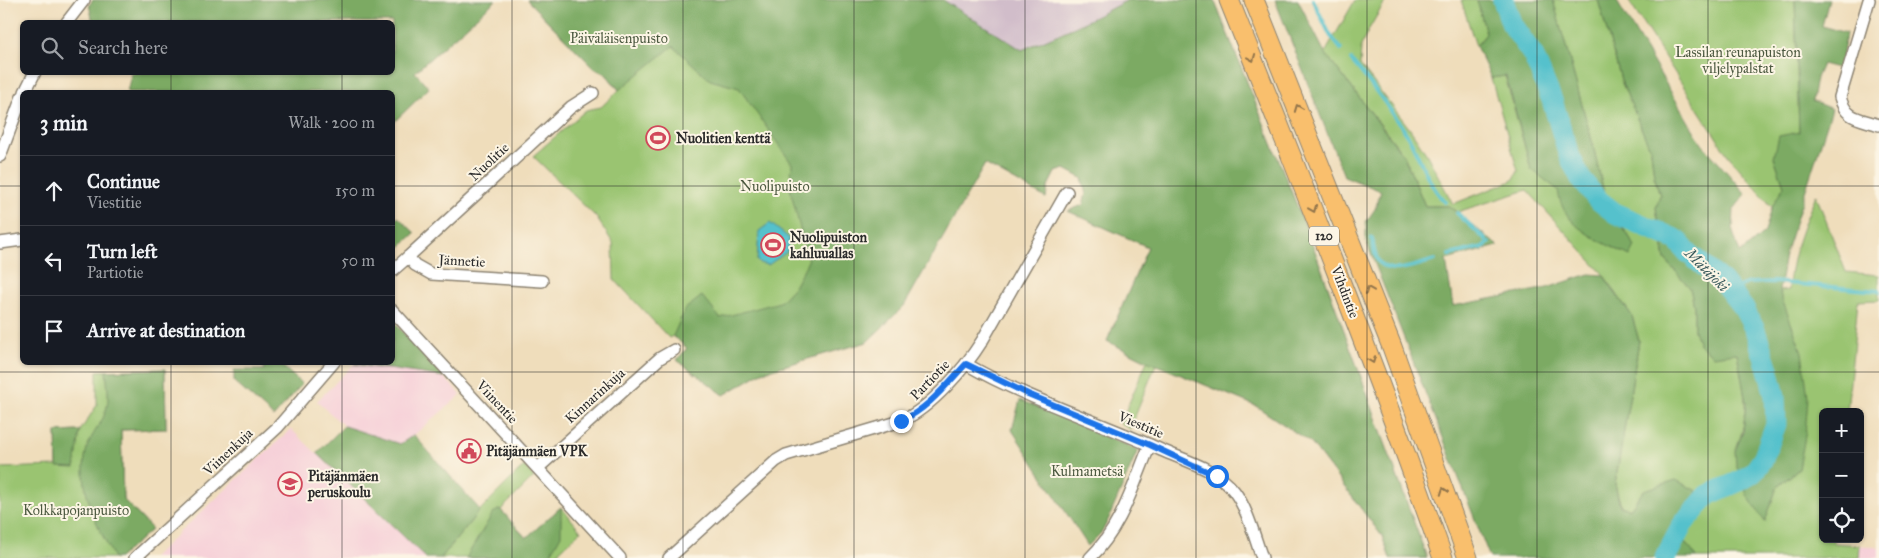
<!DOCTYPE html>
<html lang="en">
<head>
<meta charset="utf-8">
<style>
	:root { --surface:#171b24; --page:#242831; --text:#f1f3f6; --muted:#9ea1a6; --line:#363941 }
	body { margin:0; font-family:"IM FELL Great Primer",serif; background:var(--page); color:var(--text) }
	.controls { position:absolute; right:15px; bottom:15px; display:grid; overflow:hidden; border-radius:8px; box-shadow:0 1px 4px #0004 }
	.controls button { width:45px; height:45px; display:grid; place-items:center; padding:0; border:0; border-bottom:1px solid var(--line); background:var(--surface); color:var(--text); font:25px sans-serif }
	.stop { position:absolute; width:15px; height:15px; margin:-11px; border:4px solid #1a73e8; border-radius:50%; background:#fff }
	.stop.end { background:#1a73e8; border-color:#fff; box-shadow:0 1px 5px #0008 }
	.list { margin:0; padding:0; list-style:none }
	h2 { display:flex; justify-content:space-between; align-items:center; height:65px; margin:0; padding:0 20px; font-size:21px }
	h2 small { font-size:16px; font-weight:400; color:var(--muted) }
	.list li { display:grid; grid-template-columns:32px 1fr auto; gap:15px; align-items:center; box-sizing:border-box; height:70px; padding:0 20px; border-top:1px solid var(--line) }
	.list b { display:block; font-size:19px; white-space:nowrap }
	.list p { margin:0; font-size:16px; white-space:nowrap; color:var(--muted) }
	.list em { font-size:16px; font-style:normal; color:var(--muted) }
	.icon { flex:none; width:28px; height:28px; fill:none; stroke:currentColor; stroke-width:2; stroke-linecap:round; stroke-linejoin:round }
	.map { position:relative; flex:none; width:1879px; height:558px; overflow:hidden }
	.search { position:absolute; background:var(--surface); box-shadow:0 1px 4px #0004; left:20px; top:20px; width:375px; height:55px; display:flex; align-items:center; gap:12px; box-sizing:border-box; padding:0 18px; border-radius:8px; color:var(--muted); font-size:19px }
	.panel { position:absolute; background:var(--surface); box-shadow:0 1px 4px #0004; left:20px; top:90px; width:375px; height:275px; border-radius:8px }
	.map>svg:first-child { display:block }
	.built { fill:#f6cfd8 }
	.industrial { fill:#d1bdca }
	.green { fill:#9ac471; stroke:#62784e }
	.forest { fill:#7baa63; stroke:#536a47 }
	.water { fill:#54c1cc; stroke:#40767c }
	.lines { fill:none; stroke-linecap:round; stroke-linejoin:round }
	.stream { stroke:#54c1cc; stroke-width:4 }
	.river { stroke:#54c1cc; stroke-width:21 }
	.street-casing { stroke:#8d8473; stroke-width:14 }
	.primary-casing { stroke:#8d8473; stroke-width:21 }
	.street { stroke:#fff; stroke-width:11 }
	.primary { stroke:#f9bf6d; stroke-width:19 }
	.oneway { stroke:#92754c }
	.route { stroke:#1a73e8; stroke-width:6 }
	.grid { fill:none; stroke:#2b2b2b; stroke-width:1; stroke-opacity:0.55 }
	.labels { text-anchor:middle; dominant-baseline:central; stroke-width:4; stroke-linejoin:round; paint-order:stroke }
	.shield { fill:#fcf5e5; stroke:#6a6863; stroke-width:1 }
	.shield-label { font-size:12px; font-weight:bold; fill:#2b2b2b }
	.park-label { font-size:14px; fill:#4c5940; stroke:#fcf5e5 }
	.poi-label { font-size:14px; font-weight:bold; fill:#2b2b2b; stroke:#fcf5e5; text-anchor:start }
	.street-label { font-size:14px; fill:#2b2b2b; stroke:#fcf5e5 }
	.water-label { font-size:15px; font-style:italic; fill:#37585b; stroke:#fcf5e5 }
</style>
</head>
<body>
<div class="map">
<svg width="1879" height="558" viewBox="0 0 1879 558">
	<rect width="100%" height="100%" fill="#fcf5e5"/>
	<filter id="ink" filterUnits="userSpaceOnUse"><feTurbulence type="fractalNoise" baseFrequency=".02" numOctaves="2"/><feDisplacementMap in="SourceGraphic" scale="10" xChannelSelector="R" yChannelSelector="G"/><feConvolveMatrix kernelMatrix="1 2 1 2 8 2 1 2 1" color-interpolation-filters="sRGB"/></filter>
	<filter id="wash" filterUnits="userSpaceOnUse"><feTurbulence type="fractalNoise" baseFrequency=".0096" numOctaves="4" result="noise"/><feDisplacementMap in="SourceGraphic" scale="20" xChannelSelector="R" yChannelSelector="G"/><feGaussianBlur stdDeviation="1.12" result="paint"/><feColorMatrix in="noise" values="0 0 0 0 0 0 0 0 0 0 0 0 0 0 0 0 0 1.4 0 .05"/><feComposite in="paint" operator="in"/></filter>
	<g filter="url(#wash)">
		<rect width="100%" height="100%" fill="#efddbb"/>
		<g class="built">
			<polygon points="354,364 444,377 461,395 414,435 400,444 344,426 317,401"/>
			<polygon points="291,429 426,558 152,558"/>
			<polygon points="1833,543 1879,547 1879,558 1832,558"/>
		</g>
		<polygon class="industrial" points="943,0 1128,0 1077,26 1022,50"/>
		<g class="green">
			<polygon points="527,0 943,0 1022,50 1077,26 1128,0 1214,0 1312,243 1427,558 1390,558 1382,536 1311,443 1256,406 1156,364 1130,429 1120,424 1147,361 1107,341 1148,247 1068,211 1083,205 1086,194 1082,178 1065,169 1055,172 1048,186 1046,198 985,164 867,342 762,372 724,395 677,360 687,348 673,336 669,338 614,279 613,243 596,217 533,156 586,110 601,107 619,90 605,73 594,68"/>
			<path d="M1355,0H1386L1369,29L1361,46L1360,65L1410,129L1427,155L1453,204L1509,182L1514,179L1518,171L1491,78L1505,76L1531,169L1635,246L1626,232L1608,211L1592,141L1553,0H1598L1622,83L1651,151L1654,175L1660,195L1656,208L1665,259L1690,288L1694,306V331L1737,353C1744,392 1752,412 1735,451L1765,521L1777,487L1799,469L1779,291L1789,290C1790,257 1803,225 1816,195L1846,272L1879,275V300L1858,301L1847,412H1823V539H1834L1833,543L1860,545L1859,558H1697L1691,549L1671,531L1680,515L1695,498L1644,490L1630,509L1621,506L1615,484L1639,341L1632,316L1603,274L1527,190L1457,212L1449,206H1425L1404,155L1325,53Z"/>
			<polygon points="1461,0 1477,0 1486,34 1476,46"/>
			<polygon points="1628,0 1795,0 1799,133 1774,157 1784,186 1772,207 1727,154"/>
			<polygon points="165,369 166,429 121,430 123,499 152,529 119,558 0,558 0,468 57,466 56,432 80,431 97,405 97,371"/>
			<polygon points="524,466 534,477 501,510 526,538 561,507 581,531 552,558 441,558 480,510"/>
		</g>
		<g class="forest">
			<polygon points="93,0 496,0 415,72 429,88 393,123 392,92 127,92 131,75 130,73 392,72 392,22 93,22 89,5"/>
			<polygon points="527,0 943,0 1022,50 1077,26 1128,0 1214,0 1312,243 1427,558 1390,558 1382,536 1311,443 1256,406 1147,361 1107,341 1148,247 1068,211 1083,205 1086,194 1082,178 1065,169 1055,172 1048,186 1046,198 985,164 904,306 867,342 762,372 724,395 677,360 687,348 673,336 685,309 702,296 720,318 780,302 794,287 808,261 790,188 792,164 739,88 710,80 673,46 619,90 605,73 594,68"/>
			<path d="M1275,0H1298L1325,53L1404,156L1425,206H1449L1498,246L1446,260L1453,306L1547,288L1589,274L1603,275L1632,316L1639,341L1615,484L1620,506L1630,509L1644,490L1676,480L1697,491C1693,503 1678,518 1671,531L1691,549L1697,558H1490L1366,241V222L1375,209L1381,191L1344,176Z"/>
			<path d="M1477,0H1553L1592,141L1608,211L1626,232L1635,246L1630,256C1599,240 1562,228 1558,190L1531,169L1506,76L1491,78L1476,46L1486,34Z"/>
			<polygon points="1598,0 1616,0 1702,144 1746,194 1734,209 1733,232 1740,253 1765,232 1772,207 1784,186 1774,157 1779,136 1799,132 1795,0 1829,0 1822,26 1846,33 1841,69 1822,64 1816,78 1812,101 1832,109 1785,254 1779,291 1802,352 1808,397 1805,436 1799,469 1777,487 1765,522 1747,495 1736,465 1735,451 1743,432 1746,403 1737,353 1713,356 1699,344 1694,331 1694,306 1690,288 1665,259 1656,208 1660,195 1654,175 1651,151 1622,83"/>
			<polygon points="398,217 415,233 393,253 393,223"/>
			<polygon points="393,321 444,377 354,364 392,362"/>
			<polygon points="264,363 279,363 302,384 274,417 234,382 234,370 264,370"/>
			<path d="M165,369L166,429L121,430L123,499L152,529L119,558H114C97,525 76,487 87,448C91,434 103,423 106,410C110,398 107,384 106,371Z"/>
			<polygon points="1020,400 1138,450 1109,518 1102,532 1088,546 1012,430"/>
			<polygon points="344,426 400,444 414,435 480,510 441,558 426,558 317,453"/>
			<polygon points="80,431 75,468 57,467 56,432"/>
			<polygon points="561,507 561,535 548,558 466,558 493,513 500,509 526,538"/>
		</g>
		<polygon class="water" points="770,223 789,238 787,252 768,265 759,263 757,261 759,231"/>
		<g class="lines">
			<g class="stream">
				<polyline points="1313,0 1330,35 1341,49"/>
				<path d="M1351,60C1372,85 1392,110 1409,138C1421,160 1428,184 1445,202"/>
				<polyline points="1457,213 1486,240"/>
				<path d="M1372,238C1373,245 1374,254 1378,261C1389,278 1419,264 1435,260"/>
				<polyline points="1449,255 1483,247 1489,243"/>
				<polyline points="1731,293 1741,286 1748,283 1774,282 1879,291"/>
			</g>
			<polyline class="river" points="1503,0 1512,25 1533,55 1552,100 1569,155 1581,179 1597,199 1615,213 1677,240 1688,253 1723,282 1744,309 1755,330 1768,369 1775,396 1776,424 1763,459 1753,473 1740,481 1708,495 1683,524 1665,558"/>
		</g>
	</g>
	<g filter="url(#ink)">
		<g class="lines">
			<g class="street-casing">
				<g id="street">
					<path d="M1869,0L1840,97C1846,120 1859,118 1879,125"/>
					<polyline points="67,22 84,0"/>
					<polyline points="25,92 35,72"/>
					<polyline points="0,156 22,97"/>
					<polyline points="0,243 22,240"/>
					<polyline points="408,257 571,107 593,93"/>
					<polyline points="392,271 408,257 415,265 431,274 542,281"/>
					<polyline points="392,310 620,558"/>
					<path d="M966,364C1027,399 1097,421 1161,450C1186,461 1217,469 1234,491C1248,510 1254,536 1262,558"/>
					<polyline points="538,468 660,358 674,350"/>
					<polyline points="135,558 278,427 334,362"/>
					<path d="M669,558L776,461L786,455L901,421C931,408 965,368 982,341L1067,192"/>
					<path d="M1090,558C1122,527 1133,485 1150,445"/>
				</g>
			</g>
			<g class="primary-casing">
				<g id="primary">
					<path d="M1229,0C1303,185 1377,370 1443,558"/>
					<polyline points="1254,0 1392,347 1468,558"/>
				</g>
			</g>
			<use href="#street" class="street"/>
			<use href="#primary" class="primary"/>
		</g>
		<defs><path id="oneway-chevron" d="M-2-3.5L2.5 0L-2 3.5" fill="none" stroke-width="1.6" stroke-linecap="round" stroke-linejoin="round" transform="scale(1.25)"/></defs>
		<g class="oneway">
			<use href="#oneway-chevron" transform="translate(1252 58) rotate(68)"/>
			<use href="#oneway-chevron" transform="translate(1298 108) rotate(-111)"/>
			<use href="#oneway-chevron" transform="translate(1313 209) rotate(68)"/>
			<use href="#oneway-chevron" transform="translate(1369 290) rotate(-112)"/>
			<use href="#oneway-chevron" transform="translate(1372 360) rotate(69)"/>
			<use href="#oneway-chevron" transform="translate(1444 491) rotate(-110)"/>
		</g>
	</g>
	<g class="lines" filter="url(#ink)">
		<path class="route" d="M901,421C928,409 946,385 966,364L1028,394L1150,445L1217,476"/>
	</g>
	<path class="grid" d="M171,0V22M342,0V22M512,0V558M683,0V558M854,0V558M1025,0V558M1196,0V558M1367,0V558M1537,0V558M1708,0V558M171,72V92M342,72V92M0,186H22M392,186H1879M171,362V558M342,362V558M0,372H1879"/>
	<defs>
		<g id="stadium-ring" transform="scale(1.25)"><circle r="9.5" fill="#fcf5e5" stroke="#d1495b" stroke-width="1.5"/><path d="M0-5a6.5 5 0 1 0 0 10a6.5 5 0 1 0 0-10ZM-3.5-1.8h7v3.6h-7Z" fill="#d1495b"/></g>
		<g id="civic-ring" transform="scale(1.25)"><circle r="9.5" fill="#fcf5e5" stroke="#d1495b" stroke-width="1.5"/><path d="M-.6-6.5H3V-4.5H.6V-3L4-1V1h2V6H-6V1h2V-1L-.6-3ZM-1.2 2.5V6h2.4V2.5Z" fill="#d1495b"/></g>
		<g id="school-ring" transform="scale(1.25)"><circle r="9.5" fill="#fcf5e5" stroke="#d1495b" stroke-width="1.5"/><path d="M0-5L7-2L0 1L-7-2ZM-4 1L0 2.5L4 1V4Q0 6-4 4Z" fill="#d1495b"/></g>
	</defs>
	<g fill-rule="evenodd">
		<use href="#stadium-ring" x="658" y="138"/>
		<use href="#stadium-ring" x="773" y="245"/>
		<use href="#civic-ring" x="469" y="451"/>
		<use href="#school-ring" x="290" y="484"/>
	</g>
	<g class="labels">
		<rect class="shield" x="1309" y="226.5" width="30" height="19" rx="4"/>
		<g class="shield-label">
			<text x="1324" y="236">120</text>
		</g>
		<g class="park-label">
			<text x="619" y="38">Päiväläisenpuisto</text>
			<text x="1738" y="52">Lassilan reunapuiston<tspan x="1738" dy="16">viljelypalstat</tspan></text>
			<text x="775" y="186">Nuolipuisto</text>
			<text x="1087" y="471">Kulmametsä</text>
			<text x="76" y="510">Kolkkapojanpuisto</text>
		</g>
		<g class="poi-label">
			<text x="676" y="138">Nuolitien kenttä</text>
			<text x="790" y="237">Nuolipuiston<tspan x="790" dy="16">kahluuallas</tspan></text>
			<text x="486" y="451">Pitäjänmäen VPK</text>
			<text x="308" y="476">Pitäjänmäen<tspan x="308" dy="16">peruskoulu</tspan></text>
		</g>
		<g class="street-label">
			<text transform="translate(489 162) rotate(-43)">Nuolitie</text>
			<text transform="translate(462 261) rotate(3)">Jännetie</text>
			<text transform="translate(1345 292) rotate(69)">Vihdintie</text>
			<text transform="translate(930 380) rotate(-46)">Partiotie</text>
			<text transform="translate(595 396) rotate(-42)">Kinnarinkuja</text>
			<text transform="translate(497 402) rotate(47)">Viinentie</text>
			<text transform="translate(1141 425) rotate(23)">Viestitie</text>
			<text transform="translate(228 452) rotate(-43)">Viinenkuja</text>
		</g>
		<g class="water-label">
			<text transform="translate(1707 270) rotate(45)">Mätäjoki</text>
		</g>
	</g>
</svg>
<div class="controls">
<button>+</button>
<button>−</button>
<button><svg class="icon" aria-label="locate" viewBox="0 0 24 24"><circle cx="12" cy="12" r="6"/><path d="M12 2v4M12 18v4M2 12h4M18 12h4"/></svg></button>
</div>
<div class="stop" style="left:1217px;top:476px"></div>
<div class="stop end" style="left:901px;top:421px"></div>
<div class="search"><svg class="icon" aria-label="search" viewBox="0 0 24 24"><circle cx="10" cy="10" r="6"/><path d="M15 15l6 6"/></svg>Search here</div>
<section class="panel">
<h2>3 min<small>Walk · 200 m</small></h2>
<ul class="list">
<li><svg class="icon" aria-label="ahead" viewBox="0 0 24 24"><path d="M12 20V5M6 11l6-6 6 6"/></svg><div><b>Continue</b><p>Viestitie</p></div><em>150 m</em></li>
<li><svg class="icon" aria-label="left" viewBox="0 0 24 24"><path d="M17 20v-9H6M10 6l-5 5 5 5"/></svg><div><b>Turn left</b><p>Partiotie</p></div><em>50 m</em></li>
<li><svg class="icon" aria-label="arrive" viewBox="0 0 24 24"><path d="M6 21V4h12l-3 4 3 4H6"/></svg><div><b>Arrive at destination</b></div></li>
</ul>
</section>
</div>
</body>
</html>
